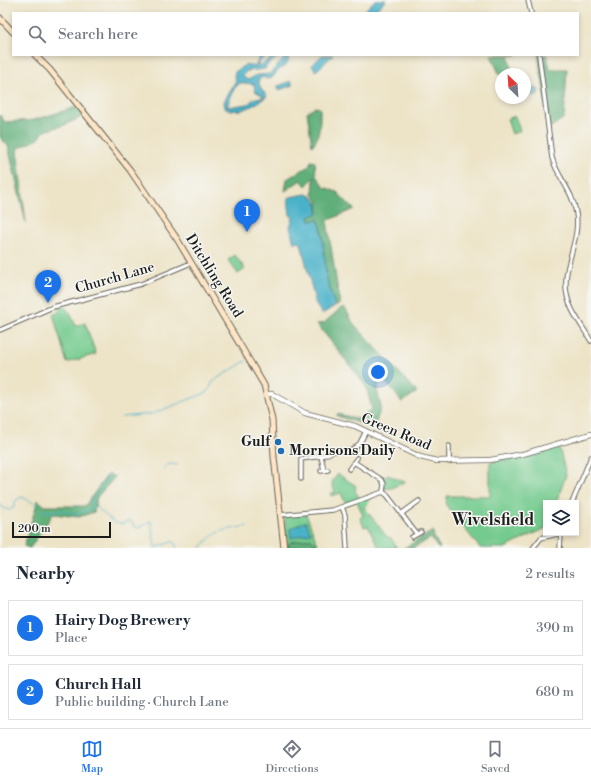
<!DOCTYPE html>
<html lang="en">
<head>
<meta charset="utf-8">
<style>
	:root { --surface:#fff; --page:#f6f6f7; --text:#1f2937; --muted:#747a83; --line:#e0e1e3; --accent:#1a73e8 }
	body { margin:0; font-family:"Libre Bodoni",serif; background:var(--page); color:var(--text) }
	.controls { position:absolute; right:12px; bottom:12px; display:grid; overflow:hidden; border-radius:0px; box-shadow:0 2px 6px #0003 }
	.controls button { width:36px; height:36px; display:grid; place-items:center; padding:0; border:0; border-bottom:1px solid var(--line); background:var(--surface); color:var(--text); font:20px sans-serif }
	.compass { position:absolute; left:495px; top:68px; width:36px; height:36px; border-radius:50%; background:var(--surface); box-shadow:0 2px 6px #0003; rotate:335deg }
	.scale { position:absolute; left:12px; bottom:10px; width:99px; box-sizing:border-box; padding-left:4px; border:2px solid #1c1c1c; border-top:0; font-size:11px; line-height:14px; white-space:nowrap; color:#1c1c1c; -webkit-text-stroke:3px #f6f6f2; paint-order:stroke }
	.you { position:absolute; left:378px; top:372px; width:14px; height:14px; margin:-10px; border:3px solid #fff; border-radius:50%; background:#1a73e8; box-shadow:0 0 0 6px #1a73e833 }
	.badge { display:grid; place-items:center; width:26px; height:26px; border-radius:50%; background:var(--accent); color:#fff; font-size:13px; font-weight:700 }
	.pin { position:absolute; translate:-50% -33px; filter:drop-shadow(0 1px 2px #0008) }
	.pin::after { content:''; position:absolute; top:21px; width:14px; height:12px; background:inherit; clip-path:polygon(0 0,100% 0,50% 100%) }
	.list { margin:0; padding:0; list-style:none }
	h2 { display:flex; justify-content:space-between; align-items:center; height:52px; margin:0; padding:0 16px; font-size:17px }
	h2 small { font-size:13px; font-weight:400; color:var(--muted) }
	.list li { display:grid; grid-template-columns:26px 1fr auto; gap:12px; align-items:center; box-sizing:border-box; height:56px; margin:0 8px 8px; padding:0 8px; border:1px solid var(--line); border-radius:0px }
	.list b { display:block; font-size:15px; white-space:nowrap }
	.list p { margin:0; font-size:13px; white-space:nowrap; color:var(--muted) }
	.list em { font-size:13px; font-style:normal; color:var(--muted) }
	.icon { flex:none; width:22px; height:22px; fill:none; stroke:currentColor; stroke-width:2; stroke-linecap:round; stroke-linejoin:round }
	.map { position:relative; flex:none; width:591px; height:548px; overflow:hidden }
	.search { position:absolute; background:var(--surface); box-shadow:0 2px 6px #0003; left:12px; right:12px; top:12px; height:44px; display:flex; align-items:center; gap:10px; box-sizing:border-box; padding:0 14px; border-radius:0px; color:var(--muted); font-size:15px }
	.sheet { height:180px; background:var(--surface) }
	nav { display:flex; justify-content:space-around; align-items:center; box-sizing:border-box; height:56px; border-top:1px solid var(--line); background:var(--surface); font-size:11px; color:var(--muted) }
	nav a { display:grid; justify-items:center; gap:2px }
	nav .on { color:var(--accent) }
	.map>svg:first-child { display:block }
	.green { fill:#75cb8f; stroke:#487456 }
	.forest { fill:#60af7a; stroke:#3e664b }
	.water { fill:#4ab2c9; stroke:#336772; fill-rule:evenodd }
	.lines { fill:none; stroke-linecap:round; stroke-linejoin:round }
	.stream { stroke:#4ab2c9; stroke-width:1 }
	.minor-casing { stroke:#656258; stroke-width:5.5 }
	.tertiary-casing { stroke:#656258; stroke-width:6 }
	.secondary-casing { stroke:#656258; stroke-width:7 }
	.minor { stroke:#fff; stroke-width:3.5 }
	.tertiary { stroke:#fff; stroke-width:4.5 }
	.secondary { stroke:#fde5c5; stroke-width:5 }
	.poi-dot { fill:#1f6fb2; stroke:#f6f6f2; stroke-width:1.5 }
	.labels { text-anchor:middle; dominant-baseline:central; stroke-width:3; stroke-linejoin:round; paint-order:stroke }
	.street-label { font-size:14px; fill:#1c1c1c; stroke:#f6f6f2 }
	.poi-label { font-size:14px; font-weight:bold; fill:#1c1c1c; stroke:#f6f6f2; text-anchor:end }
	.quarter-label { font-size:16px; font-weight:bold; fill:#1c1c1c; stroke:#f6f6f2 }
</style>
</head>
<body>
<div class="map">
<svg width="591" height="548" viewBox="0 0 591 548">
	<rect width="100%" height="100%" fill="#f6f6f2"/>
	<filter id="ink" filterUnits="userSpaceOnUse"><feTurbulence type="fractalNoise" baseFrequency=".025" numOctaves="2"/><feDisplacementMap in="SourceGraphic" scale="8" xChannelSelector="R" yChannelSelector="G"/><feConvolveMatrix kernelMatrix="1 2 1 2 8 2 1 2 1" color-interpolation-filters="sRGB"/></filter>
	<filter id="wash" filterUnits="userSpaceOnUse"><feTurbulence type="fractalNoise" baseFrequency=".012" numOctaves="4" result="noise"/><feDisplacementMap in="SourceGraphic" scale="16" xChannelSelector="R" yChannelSelector="G"/><feGaussianBlur stdDeviation="0.9" result="paint"/><feColorMatrix in="noise" values="0 0 0 0 0 0 0 0 0 0 0 0 0 0 0 0 0 1.4 0 .05"/><feComposite in="paint" operator="in"/></filter>
	<g filter="url(#wash)">
		<rect width="100%" height="100%" fill="#ede4c8"/>
		<g class="green">
			<polygon points="515,116 520,131 512,134 507,119"/>
			<polygon points="235,255 245,269 238,274 228,260"/>
			<polygon points="64,306 70,313 76,326 85,323 96,354 67,363 53,314 60,312 59,307"/>
			<polygon points="559,446 566,475 556,503 546,503 546,528 505,548 480,548 446,505 447,496 490,496 490,462 538,453"/>
			<polygon points="338,474 356,486 355,491 360,499 366,497 369,502 364,507 387,537 391,538 397,548 379,548 368,526 364,527 360,518 363,516 357,501 346,505 341,493 331,496 331,493 335,493 332,482"/>
			<polygon points="388,475 405,482 392,488 383,489 382,480"/>
			<polygon points="306,514 317,542 291,542 287,547 284,515"/>
		</g>
		<g class="forest">
			<polygon points="491,55 517,55 509,56 512,73 501,74 500,76"/>
			<polygon points="538,55 547,55 550,69 567,69 564,118 550,128"/>
			<polygon points="79,106 86,115 62,126 44,131 39,139 17,149 26,223 8,146 0,137 0,115 5,122 34,120"/>
			<path d="M315,107L320,108C320,119 321,138 312,146L307,112Z"/>
			<polygon points="311,161 315,162 316,175 324,187 337,192 354,209 327,221 340,304 335,306 327,280 321,227 318,219 310,221 309,217 318,213 318,201 313,194 314,177 306,186 301,180 285,191 287,179 309,166"/>
			<path d="M341,308H345L353,323L417,392L402,402C395,395 393,387 384,382L379,384L377,390L381,407L376,422L368,426L337,416V414L361,419L372,409L366,386L317,324L324,323Z"/>
			<polygon points="108,474 115,477 97,497 94,512 79,517 53,514 30,548 24,546 38,500 45,506 85,506"/>
			<polygon points="433,531 434,537 440,548 438,548 431,538 413,548 404,548"/>
			<polygon points="311,538 313,542 317,542 319,548 287,547 291,542"/>
		</g>
		<g class="water">
			<polygon points="375,0 386,0 373,13 362,13"/>
			<path d="M260,55H266L258,64V67L276,55H288C290,65 285,65 279,70C276,72 274,76 272,78L267,79L263,77L258,80L261,89L267,96L266,97C253,106 240,115 225,108L224,102L236,80L234,76L235,72L246,64L255,67ZM281,55L285,56C281,64 275,67 270,74L257,75L248,80L242,76L247,71L265,69L266,66ZM240,83L254,84L255,91L262,95L263,98H255L248,104L227,107L234,89Z"/>
			<polygon points="322,55 333,55 316,71 312,65"/>
			<polygon points="291,81 293,85 279,90 278,88 278,86"/>
			<polygon points="536,87 539,91 537,95 529,95 527,88"/>
			<path d="M306,194C316,196 318,204 318,213L309,217L310,221L318,220L321,227L327,280L335,306L322,314L316,305L301,243L298,241L294,243L290,227L293,217L290,215L288,199L290,197Z"/>
			<polygon points="304,522 306,522 311,533 291,538 290,529"/>
		</g>
		<g class="lines">
			<g class="stream">
				<polyline points="122,417 152,414 208,392 212,383 218,378 246,361"/>
				<polyline points="163,469 169,464 178,465"/>
				<polyline points="0,505 3,508 10,510 14,507 15,501 22,497 32,502 44,512 62,510 75,514 92,509 95,506 115,523 123,524 130,520 134,526 138,528 151,521 155,548 174,541 177,548"/>
				<polyline points="94,505 90,502 109,475"/>
				<path d="M201,548C216,527 226,531 247,526"/>
			</g>
		</g>
	</g>
	<g filter="url(#ink)">
		<g class="lines">
			<g class="minor-casing">
				<g id="minor">
					<polyline points="528,0 531,13"/>
					<path d="M539,55L552,158C558,178 573,191 576,213C581,241 561,267 567,295C570,311 583,327 591,341"/>
					<polyline points="0,330 53,307 141,284 191,263"/>
					<polyline points="449,446 449,462"/>
					<polyline points="321,456 324,470"/>
					<polyline points="354,462 382,480 384,484 383,492 387,495 416,533"/>
					<polyline points="349,469 357,458"/>
					<polyline points="321,471 328,470"/>
					<polyline points="301,479 301,459 321,456 335,451 351,451 360,443 366,431"/>
					<polyline points="572,503 591,457"/>
					<polyline points="342,507 345,515 347,548"/>
					<polyline points="401,514 419,501"/>
					<polyline points="280,515 333,510 383,492"/>
					<polyline points="412,537 421,532"/>
					<polyline points="533,548 541,538 561,533"/>
					<polyline points="560,548 561,533"/>
				</g>
			</g>
			<g class="tertiary-casing">
				<polyline id="tertiary" points="268,394 272,394 305,413 355,426 420,457 437,461 490,460 523,454 591,434"/>
			</g>
			<g class="secondary-casing">
				<g id="secondary">
					<polyline points="0,18 13,32"/>
					<polyline points="35,55 50,70 130,170 177,239 264,385 272,420 274,457 284,548"/>
				</g>
			</g>
			<use href="#minor" class="minor"/>
			<use href="#tertiary" class="tertiary"/>
			<use href="#secondary" class="secondary"/>
		</g>
	</g>
	<g class="poi-dot">
		<circle cx="278" cy="442" r="4"/>
		<circle cx="281" cy="451" r="4"/>
	</g>
	<g class="labels">
		<g class="street-label">
			<text transform="translate(214 276) rotate(58)">Ditchling Road</text>
			<text transform="translate(115 278) rotate(-16)">Church Lane</text>
			<text transform="translate(396 432) rotate(23)">Green Road</text>
		</g>
		<g class="poi-label">
			<text x="270" y="442">Gulf</text>
			<text x="289" y="451" text-anchor="start">Morrisons Daily</text>
		</g>
		<g class="quarter-label">
			<text x="493" y="520">Wivelsfield</text>
		</g>
	</g>
</svg>
<div class="controls">
<button><svg class="icon" aria-label="layers" viewBox="0 0 24 24"><path d="M12 4l9 5-9 5-9-5zM3 14l9 5 9-5"/></svg></button>
</div>
<svg class="compass" viewBox="-18 -18 36 36"><path d="M0-13l5 13h-10z" fill="#e53935"/><path d="M0 13l5-13h-10z" fill="#747a83"/></svg>
<div class="scale">200 m</div>
<div class="you"></div>
<div class="pin badge" style="left:247px;top:232px">1</div>
<div class="pin badge" style="left:48px;top:303px">2</div>
<div class="search"><svg class="icon" aria-label="search" viewBox="0 0 24 24"><circle cx="10" cy="10" r="6"/><path d="M15 15l6 6"/></svg>Search here</div>
</div>
<section class="sheet">
<h2>Nearby<small>2 results</small></h2>
<ul class="list">
<li><span class="badge">1</span><div><b>Hairy Dog Brewery</b><p>Place</p></div><em>390 m</em></li>
<li><span class="badge">2</span><div><b>Church Hall</b><p>Public building · Church Lane</p></div><em>680 m</em></li>
</ul>
</section>
<nav>
<a class="on"><svg class="icon" aria-label="map" viewBox="0 0 24 24"><path d="M3 6l6-2 6 2 6-2v14l-6 2-6-2-6 2zM9 4v14M15 6v14"/></svg>Map</a>
<a><svg class="icon" aria-label="directions" viewBox="0 0 24 24"><path d="M12 3l9 9-9 9-9-9zM9 14v-3h6M13 9l2 2-2 2"/></svg>Directions</a>
<a><svg class="icon" aria-label="saved" viewBox="0 0 24 24"><path d="M7 4h10v16l-5-4-5 4z"/></svg>Saved</a>
</nav>
</body>
</html>
